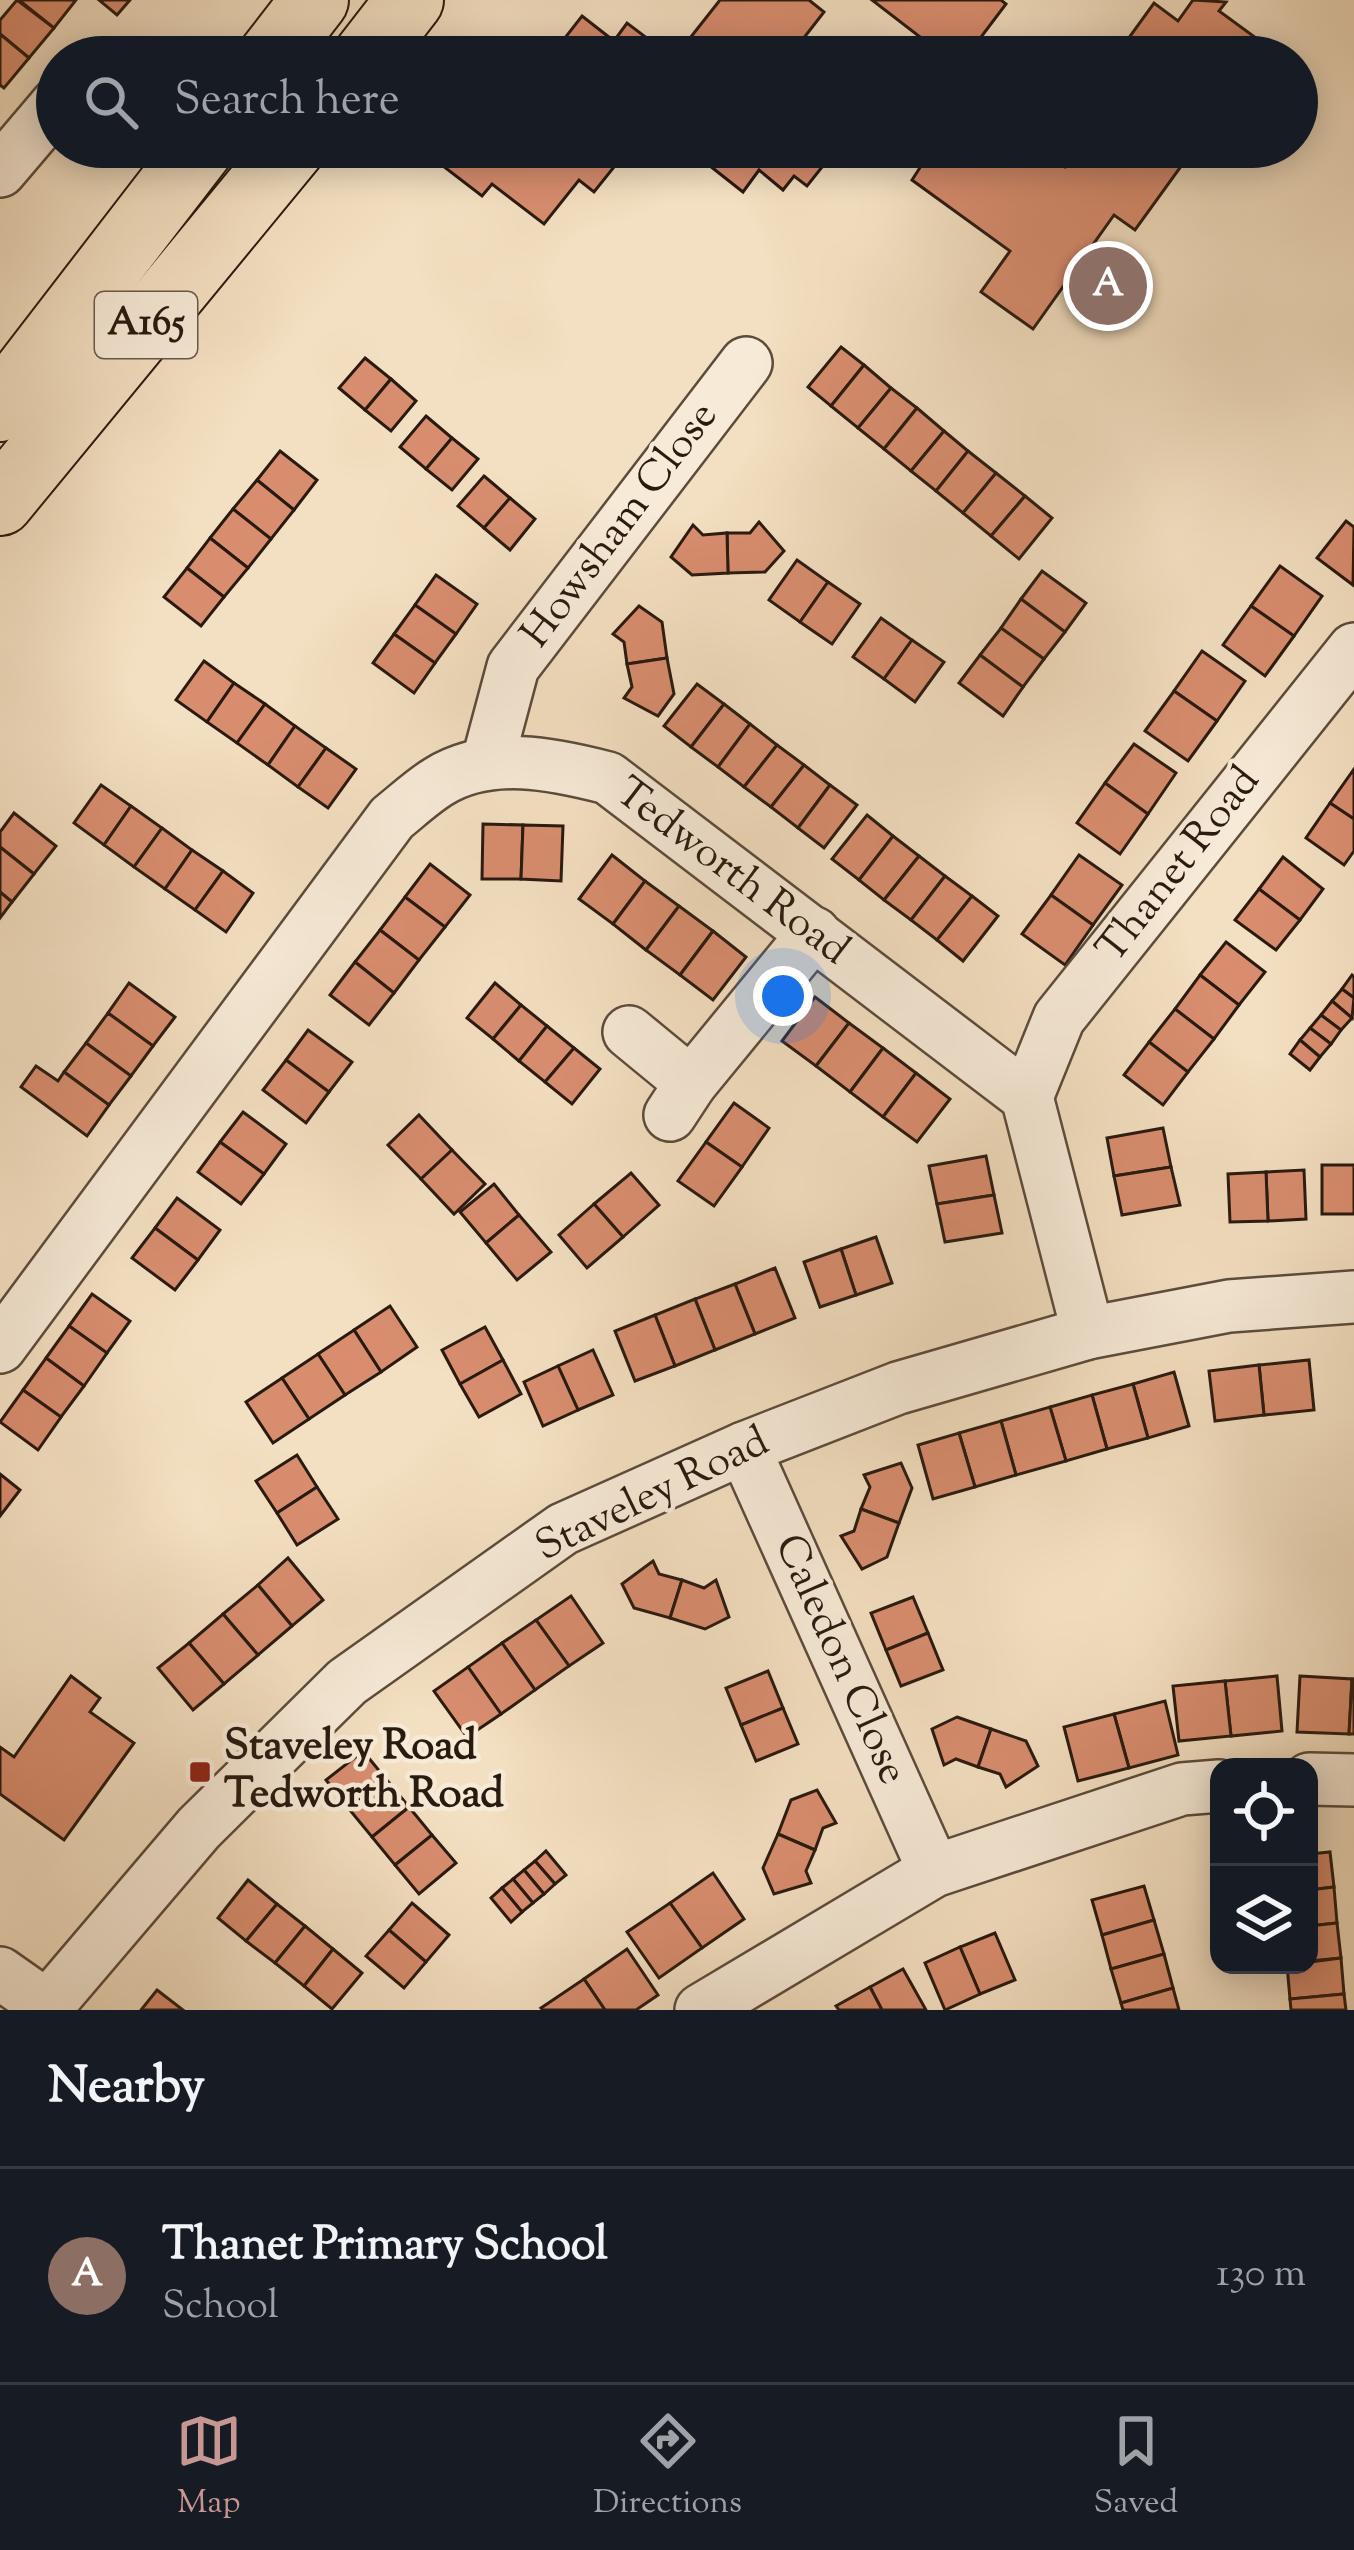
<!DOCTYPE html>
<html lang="en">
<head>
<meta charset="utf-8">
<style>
	:root { --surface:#171b24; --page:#20242c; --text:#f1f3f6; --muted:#9ea1a6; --line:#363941; --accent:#c59692 }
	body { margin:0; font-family:"Sorts Mill Goudy",serif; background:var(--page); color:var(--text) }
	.controls { position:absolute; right:36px; bottom:36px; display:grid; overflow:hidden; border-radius:24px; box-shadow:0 6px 30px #0003 }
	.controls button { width:108px; height:108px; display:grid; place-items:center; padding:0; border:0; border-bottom:3px solid var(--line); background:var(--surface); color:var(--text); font:60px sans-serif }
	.you { position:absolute; left:783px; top:996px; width:42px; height:42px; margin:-30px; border:9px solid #fff; border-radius:50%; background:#1a73e8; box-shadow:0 0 0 18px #1a73e833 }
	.badge { display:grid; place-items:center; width:78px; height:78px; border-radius:50%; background:var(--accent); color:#fff; font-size:39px; font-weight:700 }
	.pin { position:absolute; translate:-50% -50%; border:6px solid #fff; box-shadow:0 3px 12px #0006 }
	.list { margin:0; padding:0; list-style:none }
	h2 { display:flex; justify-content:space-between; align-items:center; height:156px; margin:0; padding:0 48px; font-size:51px }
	h2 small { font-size:39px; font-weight:400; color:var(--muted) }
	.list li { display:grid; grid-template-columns:78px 1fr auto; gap:36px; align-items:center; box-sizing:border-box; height:216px; padding:0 48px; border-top:3px solid var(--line) }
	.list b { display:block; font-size:45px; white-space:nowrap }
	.list p { margin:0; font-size:39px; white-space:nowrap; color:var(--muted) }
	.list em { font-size:39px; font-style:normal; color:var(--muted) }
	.icon { flex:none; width:66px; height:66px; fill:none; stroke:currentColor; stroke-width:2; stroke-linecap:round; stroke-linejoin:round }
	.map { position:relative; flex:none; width:1354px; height:2010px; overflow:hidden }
	.search { position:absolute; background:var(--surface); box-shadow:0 6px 30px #0003; left:36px; right:36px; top:36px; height:132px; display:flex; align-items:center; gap:30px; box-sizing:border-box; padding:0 42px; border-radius:66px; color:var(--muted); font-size:45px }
	.sheet { height:372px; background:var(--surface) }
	nav { display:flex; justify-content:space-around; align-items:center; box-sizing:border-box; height:168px; border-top:3px solid var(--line); background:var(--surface); font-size:33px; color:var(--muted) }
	nav a { display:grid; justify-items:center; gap:6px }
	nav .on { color:var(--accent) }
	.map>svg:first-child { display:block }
	.building { fill:#d88d6f; stroke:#291a10; stroke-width:3 }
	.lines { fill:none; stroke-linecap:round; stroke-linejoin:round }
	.minor-casing { stroke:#5c4b3c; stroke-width:56 }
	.highway-casing { stroke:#291a10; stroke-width:70 }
	.minor { stroke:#f7ead7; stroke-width:51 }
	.highway { stroke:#f3dfc1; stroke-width:66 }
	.poi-dot { fill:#8f2418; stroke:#f7ead7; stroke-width:4.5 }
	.labels { text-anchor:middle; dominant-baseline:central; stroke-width:9; stroke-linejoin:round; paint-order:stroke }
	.shield { fill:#f7ead7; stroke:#67584c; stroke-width:3 }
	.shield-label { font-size:39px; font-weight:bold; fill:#291a10 }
	.street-label { font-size:42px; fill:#291a10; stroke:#f7ead7 }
	.poi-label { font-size:42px; font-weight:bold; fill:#291a10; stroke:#f7ead7; text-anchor:start }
</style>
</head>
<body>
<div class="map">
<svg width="1354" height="2010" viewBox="0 0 1354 2010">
	<rect width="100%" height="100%" fill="#f3dfc1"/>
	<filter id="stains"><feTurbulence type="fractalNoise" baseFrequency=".00167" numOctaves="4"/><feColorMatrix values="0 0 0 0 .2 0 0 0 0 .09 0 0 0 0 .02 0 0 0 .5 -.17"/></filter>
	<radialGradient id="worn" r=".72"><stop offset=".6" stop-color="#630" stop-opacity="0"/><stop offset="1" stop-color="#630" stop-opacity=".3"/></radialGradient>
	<g class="building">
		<polygon points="17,0 54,28 29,58 0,34 0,20"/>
		<polygon points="19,0 76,0 54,28"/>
		<polygon points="99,0 130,0 117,15"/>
		<polygon points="720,0 809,0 824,12 789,57 675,57"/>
		<polygon points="872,0 1001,0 1006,4 966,57 946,57"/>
		<polygon points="1193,0 1226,2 1219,11 1267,46 1259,57 1115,57 1154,3 1178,21"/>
		<polygon points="582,16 614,41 627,23 672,57 550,57"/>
		<polygon points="0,34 29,58 4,88 0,85"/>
		<polygon points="437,147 630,147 594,192 579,180 544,224 492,184 482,196 430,156"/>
		<polygon points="686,147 838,147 807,186 794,176 783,190 759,170 743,192"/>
		<polygon points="894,147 1037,147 1065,167 1080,147 1195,147 1135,230 1114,215 1033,329 981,292 1010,251 912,180 921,166"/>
		<polygon points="841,347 864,365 831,406 808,387"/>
		<polygon points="365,358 391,379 365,410 339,388"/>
		<polygon points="864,365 891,388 858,428 831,406"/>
		<polygon points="391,379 416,401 391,431 365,410"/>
		<polygon points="891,388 917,408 884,449 858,428"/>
		<polygon points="917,408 944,431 911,471 884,449"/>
		<polygon points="426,416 452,438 426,469 400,447"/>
		<polygon points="944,431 968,451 936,491 911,471"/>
		<polygon points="452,438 478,459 452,490 426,469"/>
		<polygon points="280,451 317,480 294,510 257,480"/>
		<polygon points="968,451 996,473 963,513 936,491"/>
		<polygon points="996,473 1025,496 991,536 963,513"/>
		<polygon points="484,476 510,498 484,528 458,506"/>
		<polygon points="257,480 294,510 271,539 233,509"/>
		<polygon points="1025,496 1052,518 1019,559 991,536"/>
		<polygon points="510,498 535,519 510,550 484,528"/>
		<polygon points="233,509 271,539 248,568 210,538"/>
		<polygon points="1346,521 1354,527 1353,585 1317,558"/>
		<polygon points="759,522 784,551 765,572 728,573 727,533 750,533"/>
		<polygon points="693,525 703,535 727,533 728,573 692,575 671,557"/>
		<polygon points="210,538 248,568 224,597 187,568"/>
		<polygon points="797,560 828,582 800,622 769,600"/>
		<polygon points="1280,566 1322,596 1294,636 1251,606"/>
		<polygon points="187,568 224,597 201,626 164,597"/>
		<polygon points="1042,571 1086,603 1065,632 1021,599"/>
		<polygon points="436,575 477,604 456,634 415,605"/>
		<polygon points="828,582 860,604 832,644 800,622"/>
		<polygon points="1021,599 1065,632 1044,659 1001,628"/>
		<polygon points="415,605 456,634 435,663 394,634"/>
		<polygon points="639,606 662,622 667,658 627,664 624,642 613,634"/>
		<polygon points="1251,606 1294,636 1265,676 1223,645"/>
		<polygon points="881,618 912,640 884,679 853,657"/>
		<polygon points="1001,628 1044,659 1023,687 980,655"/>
		<polygon points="394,634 435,663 414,693 373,663"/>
		<polygon points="912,640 944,662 915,702 884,679"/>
		<polygon points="1202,651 1245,681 1217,721 1174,691"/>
		<polygon points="980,655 1023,687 1003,716 959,683"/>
		<polygon points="667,658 674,694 658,716 624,698 632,687 627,664"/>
		<polygon points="204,661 234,683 207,722 176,700"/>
		<polygon points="234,683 265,704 237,743 207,722"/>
		<polygon points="697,684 724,704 691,747 664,726"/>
		<polygon points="1174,691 1217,721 1188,761 1145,731"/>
		<polygon points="265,704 295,726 268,765 237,743"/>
		<polygon points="724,704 750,724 718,767 691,747"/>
		<polygon points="750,724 777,745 744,787 718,767"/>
		<polygon points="295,726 326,748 298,787 268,765"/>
		<polygon points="1134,744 1176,773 1148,814 1105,783"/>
		<polygon points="777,745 804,765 771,807 744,787"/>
		<polygon points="326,748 356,769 328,808 298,787"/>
		<polygon points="804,765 830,785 798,828 771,807"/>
		<polygon points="1354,769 1354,819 1330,803"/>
		<polygon points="1105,783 1148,814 1120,854 1077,823"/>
		<polygon points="101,785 131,806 104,845 74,823"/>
		<polygon points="830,785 857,805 824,848 798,828"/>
		<polygon points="1330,803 1354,819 1354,851 1344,865 1306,838"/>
		<polygon points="131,806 162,828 134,867 104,845"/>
		<polygon points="14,813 56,846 34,874 0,847 0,832"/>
		<polygon points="867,815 893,836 859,880 832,859"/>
		<polygon points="483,824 523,825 521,879 482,879"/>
		<polygon points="523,825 563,826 561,881 521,879"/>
		<polygon points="162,828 192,850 165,889 134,867"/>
		<polygon points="893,836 919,856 884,900 859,880"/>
		<polygon points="0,847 34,874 12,902 0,892"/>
		<polygon points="192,850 223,871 195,910 165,889"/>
		<polygon points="612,855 645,881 613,924 579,899"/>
		<polygon points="1079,855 1122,885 1093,925 1051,895"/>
		<polygon points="919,856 945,876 911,920 884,900"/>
		<polygon points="1283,857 1323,889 1300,920 1259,889"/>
		<polygon points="430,864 470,895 445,927 405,897"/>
		<polygon points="223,871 253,893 226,932 195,910"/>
		<polygon points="945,876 972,896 937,940 911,920"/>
		<polygon points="645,881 679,906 646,950 613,924"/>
		<polygon points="1259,889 1300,920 1276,950 1235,920"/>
		<polygon points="0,892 12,902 0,918"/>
		<polygon points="1051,895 1093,925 1065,965 1022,934"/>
		<polygon points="972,896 998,916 963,961 937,940"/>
		<polygon points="405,897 445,927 419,960 380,930"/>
		<polygon points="679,906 713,931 680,975 646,950"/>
		<polygon points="380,930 419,960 394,993 355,962"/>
		<polygon points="713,931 746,957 713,1000 680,975"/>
		<polygon points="1226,942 1265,972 1239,1005 1200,975"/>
		<polygon points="355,962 394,993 369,1025 330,995"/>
		<polygon points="1200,975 1239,1005 1214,1039 1175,1009"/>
		<polygon points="1352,975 1354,977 1354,998 1342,989"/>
		<polygon points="129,983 175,1017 153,1046 108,1013"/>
		<polygon points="495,983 521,1005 493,1039 467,1018"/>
		<polygon points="1342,989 1354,998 1352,1018 1332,1001"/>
		<polygon points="815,997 849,1023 816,1066 782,1041"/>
		<polygon points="1332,1001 1352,1018 1341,1030 1321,1015"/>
		<polygon points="521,1005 547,1026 519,1061 493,1039"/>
		<polygon points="1175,1009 1214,1039 1188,1072 1149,1042"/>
		<polygon points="108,1013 153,1046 131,1076 86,1043"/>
		<polygon points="1321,1015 1341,1030 1331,1044 1310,1028"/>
		<polygon points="849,1023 883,1048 850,1092 816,1066"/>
		<polygon points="547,1026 574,1048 545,1082 519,1061"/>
		<polygon points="1310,1028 1331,1044 1320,1057 1300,1040"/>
		<polygon points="308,1030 352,1062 329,1092 286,1060"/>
		<polygon points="1300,1040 1320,1057 1310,1070 1290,1054"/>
		<polygon points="1149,1042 1188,1072 1163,1105 1124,1075"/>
		<polygon points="86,1043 131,1076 109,1105 64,1072"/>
		<polygon points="574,1048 600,1069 572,1104 545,1082"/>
		<polygon points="883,1048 916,1073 883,1117 850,1092"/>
		<polygon points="286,1060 329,1092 306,1123 263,1090"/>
		<polygon points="36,1066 58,1081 64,1072 109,1105 87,1136 21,1087"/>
		<polygon points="916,1073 950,1099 917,1142 883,1117"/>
		<polygon points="734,1103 769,1128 742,1167 706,1142"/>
		<polygon points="243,1112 286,1144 264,1174 220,1142"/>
		<polygon points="419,1115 452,1150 421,1179 388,1145"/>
		<polygon points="1163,1128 1171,1167 1114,1176 1107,1138"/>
		<polygon points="220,1142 264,1174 241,1204 198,1172"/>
		<polygon points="706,1142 742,1167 714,1206 678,1181"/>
		<polygon points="452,1150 485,1184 454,1214 421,1179"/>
		<polygon points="986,1156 994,1195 937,1204 929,1166"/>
		<rect x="1322" y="1165" width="32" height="49"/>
		<polygon points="1171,1167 1180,1205 1122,1215 1114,1176"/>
		<polygon points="1304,1170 1306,1219 1268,1221 1266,1172"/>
		<polygon points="1266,1172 1268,1221 1230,1222 1228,1174"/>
		<polygon points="631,1173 659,1205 623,1237 594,1204"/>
		<polygon points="494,1184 519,1215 486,1243 460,1212"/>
		<polygon points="994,1195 1002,1233 945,1242 937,1204"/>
		<polygon points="177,1198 220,1230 198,1260 155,1228"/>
		<polygon points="594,1204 623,1237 587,1268 559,1235"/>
		<polygon points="519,1215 551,1252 517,1280 486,1243"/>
		<polygon points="155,1228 198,1260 175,1290 132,1258"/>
		<polygon points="876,1237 892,1283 856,1295 841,1249"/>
		<polygon points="841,1249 856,1295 820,1307 804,1262"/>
		<polygon points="775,1268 795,1318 755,1334 735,1284"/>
		<polygon points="735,1284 755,1334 715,1350 695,1299"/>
		<polygon points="92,1294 130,1321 107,1353 69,1326"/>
		<polygon points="695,1299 715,1350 675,1366 655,1315"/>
		<polygon points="390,1306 417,1347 381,1372 354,1330"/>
		<polygon points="655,1315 675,1366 635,1381 615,1331"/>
		<polygon points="69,1326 107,1353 84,1386 46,1358"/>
		<polygon points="485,1327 503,1360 460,1384 442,1350"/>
		<polygon points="354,1330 381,1372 345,1395 318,1354"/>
		<polygon points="593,1350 613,1395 578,1410 558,1366"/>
		<polygon points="318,1354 345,1395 309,1419 282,1378"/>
		<polygon points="46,1358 84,1386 61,1417 23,1390"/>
		<polygon points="503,1360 521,1394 479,1417 460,1384"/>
		<polygon points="1309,1360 1314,1410 1264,1415 1259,1365"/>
		<polygon points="1259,1365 1264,1415 1215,1421 1209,1371"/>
		<polygon points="558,1366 578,1410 543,1426 524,1382"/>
		<polygon points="1174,1372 1189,1426 1148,1438 1133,1384"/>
		<polygon points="282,1378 309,1419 273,1443 246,1402"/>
		<polygon points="1133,1384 1148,1438 1107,1449 1092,1395"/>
		<polygon points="23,1390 61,1417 38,1450 0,1422"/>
		<polygon points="1092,1395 1107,1449 1066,1461 1050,1407"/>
		<polygon points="1050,1407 1066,1461 1016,1475 1001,1421"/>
		<polygon points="1001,1421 1016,1475 975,1487 959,1433"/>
		<polygon points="959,1433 975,1487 933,1499 918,1445"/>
		<polygon points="297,1455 317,1487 277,1513 256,1481"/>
		<polygon points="901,1463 912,1488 899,1523 861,1509 870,1487 864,1475"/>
		<polygon points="0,1474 20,1490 0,1516"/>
		<polygon points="317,1487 338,1519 297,1545 277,1513"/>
		<polygon points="861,1509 899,1523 887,1557 862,1569 841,1536 854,1531"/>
		<polygon points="288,1558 323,1600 292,1626 258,1585"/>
		<polygon points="653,1561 659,1574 682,1580 670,1618 634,1608 622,1584"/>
		<polygon points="682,1580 704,1588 716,1580 729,1617 705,1629 670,1618"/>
		<polygon points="258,1585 292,1626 258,1655 223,1614"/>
		<polygon points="571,1596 603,1643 569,1666 536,1620"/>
		<polygon points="913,1597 928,1633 886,1650 871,1613"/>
		<polygon points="223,1614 258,1655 224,1684 189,1643"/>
		<polygon points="536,1620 569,1666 535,1690 502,1643"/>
		<polygon points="928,1633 943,1670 901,1686 886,1650"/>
		<polygon points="189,1643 224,1684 193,1710 158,1668"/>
		<polygon points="502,1643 535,1690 501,1714 468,1667"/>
		<polygon points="468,1667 501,1714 467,1737 434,1691"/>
		<polygon points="768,1671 783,1708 741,1725 726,1688"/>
		<polygon points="71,1676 100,1698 90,1712 134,1743 64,1840 0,1794 0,1747 14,1757"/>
		<polygon points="1277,1676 1282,1731 1231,1736 1225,1681"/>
		<polygon points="1300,1676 1352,1679 1349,1734 1297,1732"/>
		<polygon points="1352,1679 1354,1679 1354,1734 1349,1734"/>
		<polygon points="1225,1681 1231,1736 1179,1741 1173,1686"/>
		<polygon points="1165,1701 1178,1755 1129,1768 1114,1714"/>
		<polygon points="783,1708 798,1744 756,1761 741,1725"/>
		<polygon points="1114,1714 1129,1768 1078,1781 1064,1727"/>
		<polygon points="957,1717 991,1729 978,1767 956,1759 944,1765 932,1729"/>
		<polygon points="991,1729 1026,1741 1038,1766 1006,1787 1000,1774 978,1767"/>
		<polygon points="363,1751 386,1779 349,1809 326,1780"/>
		<polygon points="386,1779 409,1807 372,1837 349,1809"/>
		<polygon points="817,1790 836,1823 823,1828 815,1850 778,1834 791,1800"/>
		<polygon points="409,1807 432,1835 395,1865 372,1837"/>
		<polygon points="778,1834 815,1850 806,1871 811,1883 774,1894 763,1868"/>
		<polygon points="432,1835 456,1863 419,1894 395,1865"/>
		<polygon points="546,1851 566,1875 555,1884 535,1861"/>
		<polygon points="1330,1852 1334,1887 1309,1890 1309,1854"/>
		<polygon points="535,1861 555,1884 544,1894 524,1870"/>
		<polygon points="524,1870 544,1894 533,1903 513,1879"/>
		<polygon points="713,1873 744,1919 702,1948 670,1903"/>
		<polygon points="513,1879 533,1903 522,1912 502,1888"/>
		<polygon points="248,1880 277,1904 246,1941 218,1918"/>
		<polygon points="1144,1886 1154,1920 1102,1935 1092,1900"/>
		<polygon points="1334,1887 1337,1923 1309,1926 1309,1890"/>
		<polygon points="502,1888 522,1912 511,1922 491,1898"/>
		<polygon points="412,1903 449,1935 426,1962 389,1930"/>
		<polygon points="670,1903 702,1948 659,1978 627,1932"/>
		<polygon points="277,1904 305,1926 275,1963 246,1941"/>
		<polygon points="1154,1920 1164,1954 1111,1969 1102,1935"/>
		<polygon points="1337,1923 1341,1958 1309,1961 1309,1926"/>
		<polygon points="305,1926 333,1949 304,1986 275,1963"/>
		<polygon points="389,1930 426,1962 404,1988 366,1956"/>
		<polygon points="995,1933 1015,1980 980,1994 960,1947"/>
		<polygon points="960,1947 980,1994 945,2010 925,1963"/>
		<polygon points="333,1949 362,1973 332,2009 304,1986"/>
		<polygon points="627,1949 658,1995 636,2010 605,2010 584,1979"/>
		<polygon points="1164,1954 1173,1988 1121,2003 1111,1969"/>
		<polygon points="1341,1958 1344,1994 1290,1999 1287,1965"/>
		<polygon points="903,1969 926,2010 882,2010 870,1987"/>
		<polygon points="584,1979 605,2010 543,2010 541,2008"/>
		<polygon points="870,1987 882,2010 839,2010 836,2006"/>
		<polygon points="1173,1988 1179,2010 1123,2010 1121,2003"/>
		<polygon points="157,1990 183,2010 141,2010"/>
		<polygon points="1344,1994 1346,2010 1291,2010 1290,1999"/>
	</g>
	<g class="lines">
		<g class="minor-casing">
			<g id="minor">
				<polyline points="0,171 57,104"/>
				<polyline points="487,764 513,667 746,363"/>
				<polyline points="629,1032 691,1083"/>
				<polyline points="1027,1097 1059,1018 1354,649"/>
				<polyline points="670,1115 691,1083 814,933"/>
				<path d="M0,1347L392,818C407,806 422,792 438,782C489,750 554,764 608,778L1027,1097L1088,1333"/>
				<polyline points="744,1448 934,1871"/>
				<polyline points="1309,1779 1354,1780"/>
				<polyline points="0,1973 47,2006"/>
				<polyline points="44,2010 199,1828 347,1682 563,1529 744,1448 898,1388 1088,1333 1229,1306 1354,1297"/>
				<polyline points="701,2010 934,1871 1182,1789 1219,1786"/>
			</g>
		</g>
		<g class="highway-casing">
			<g id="highway">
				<polyline points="271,57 315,0"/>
				<polyline points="366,57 410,0"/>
				<polyline points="0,408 201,147"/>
				<polyline points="0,502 292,147"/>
			</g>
		</g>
		<use href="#minor" class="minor"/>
		<use href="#highway" class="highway"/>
	</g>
	<rect class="poi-dot" x="188" y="1760" width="24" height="24" rx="6"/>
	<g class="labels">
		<rect class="shield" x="95" y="292" width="102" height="66" rx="9"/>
		<g class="shield-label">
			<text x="146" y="325">A165</text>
		</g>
		<g class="street-label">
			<text transform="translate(621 526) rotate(-53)">Howsham Close</text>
			<text transform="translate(1180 866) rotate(-52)">Thanet Road</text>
			<text transform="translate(731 873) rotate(37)">Tedworth Road</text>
			<text transform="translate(653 1496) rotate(-26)">Staveley Road</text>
			<text transform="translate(839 1660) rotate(66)">Caledon Close</text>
		</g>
		<g class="poi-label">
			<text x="224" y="1748">Staveley Road<tspan x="224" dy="48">Tedworth Road</tspan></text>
		</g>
	</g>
	<rect width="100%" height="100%" filter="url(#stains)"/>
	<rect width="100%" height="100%" fill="url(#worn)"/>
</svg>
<div class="controls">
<button><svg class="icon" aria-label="locate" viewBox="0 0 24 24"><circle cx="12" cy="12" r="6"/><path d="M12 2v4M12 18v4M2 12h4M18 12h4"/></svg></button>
<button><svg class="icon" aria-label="layers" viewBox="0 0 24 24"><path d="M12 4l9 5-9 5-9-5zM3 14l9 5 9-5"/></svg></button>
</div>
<div class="you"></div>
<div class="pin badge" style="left:1108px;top:286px;background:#8d6e63">A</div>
<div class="search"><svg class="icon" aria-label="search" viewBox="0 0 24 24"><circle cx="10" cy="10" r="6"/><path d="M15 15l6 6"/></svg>Search here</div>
</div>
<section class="sheet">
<h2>Nearby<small></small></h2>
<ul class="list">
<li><span class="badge" style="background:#8d6e63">A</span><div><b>Thanet Primary School</b><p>School</p></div><em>130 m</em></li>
</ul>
</section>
<nav>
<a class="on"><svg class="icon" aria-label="map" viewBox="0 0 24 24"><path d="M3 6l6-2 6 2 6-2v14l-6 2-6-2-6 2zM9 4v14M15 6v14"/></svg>Map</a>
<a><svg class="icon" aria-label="directions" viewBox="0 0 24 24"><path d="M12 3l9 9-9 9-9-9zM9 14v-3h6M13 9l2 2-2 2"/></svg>Directions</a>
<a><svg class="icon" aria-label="saved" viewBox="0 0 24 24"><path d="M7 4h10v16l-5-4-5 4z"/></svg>Saved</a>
</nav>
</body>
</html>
